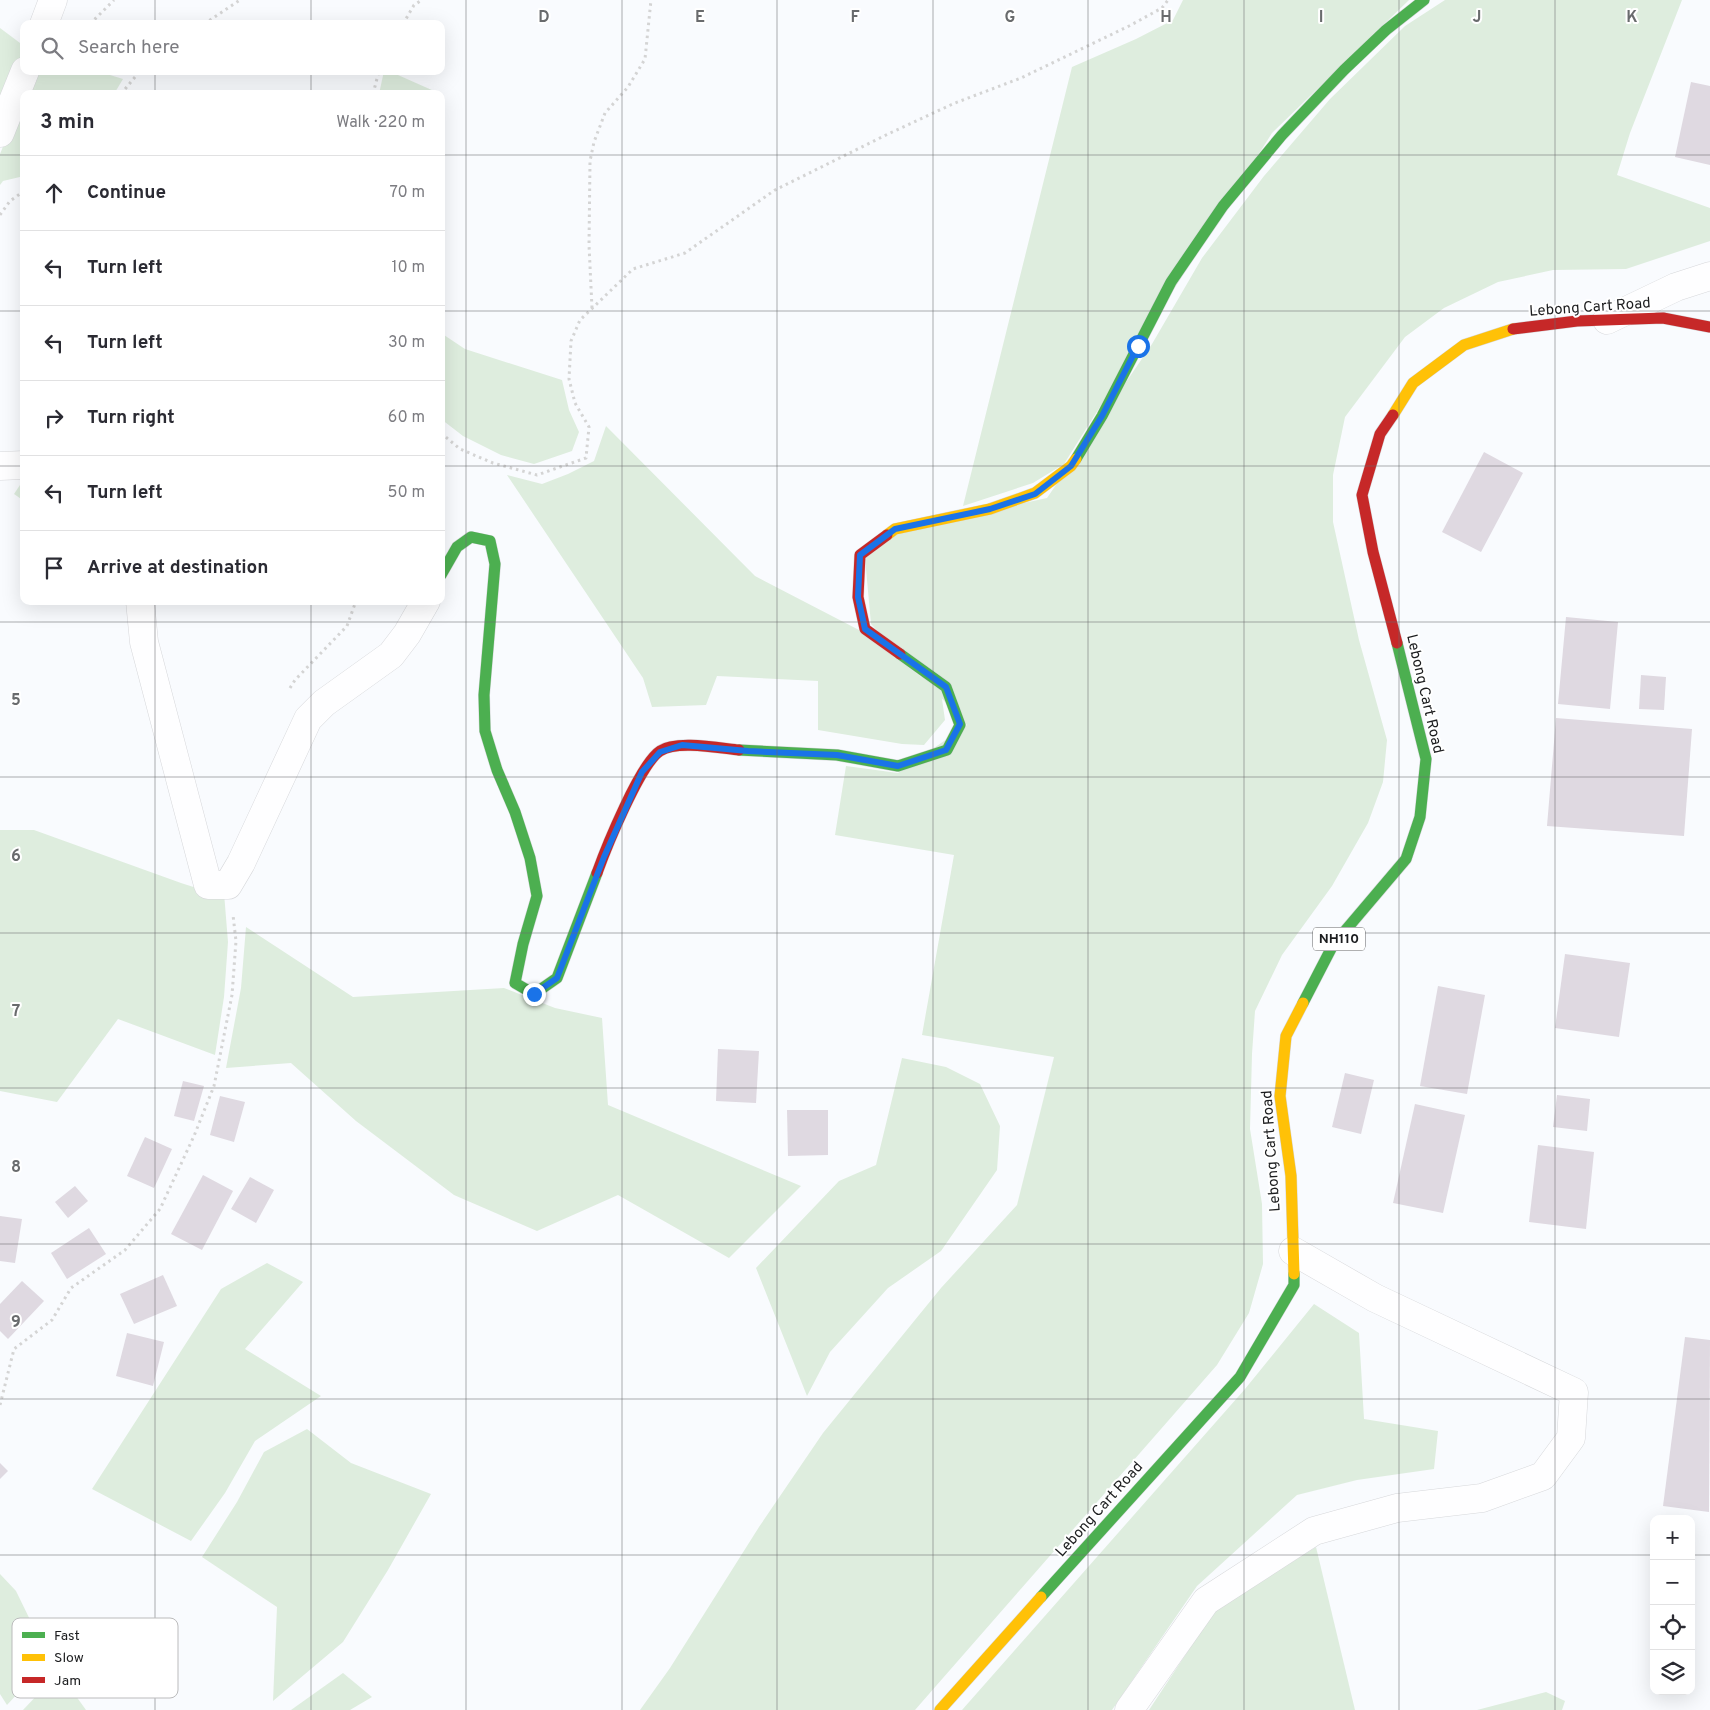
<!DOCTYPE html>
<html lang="en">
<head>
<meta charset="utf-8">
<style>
	:root { --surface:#fff; --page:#f7f7f7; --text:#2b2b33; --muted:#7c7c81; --line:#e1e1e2 }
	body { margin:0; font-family:Overpass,sans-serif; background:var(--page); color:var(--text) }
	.controls { position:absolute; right:15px; bottom:15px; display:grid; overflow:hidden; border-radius:10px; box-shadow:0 5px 20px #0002 }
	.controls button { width:45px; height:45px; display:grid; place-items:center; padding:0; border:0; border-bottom:1px solid var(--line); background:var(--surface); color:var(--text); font:25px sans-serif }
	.stop { position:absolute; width:15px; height:15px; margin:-11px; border:4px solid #1a73e8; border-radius:50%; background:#fff }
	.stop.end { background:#1a73e8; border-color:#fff; box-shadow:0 1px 5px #0008 }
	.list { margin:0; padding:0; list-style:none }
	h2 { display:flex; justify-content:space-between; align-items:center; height:65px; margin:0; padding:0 20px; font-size:21px }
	h2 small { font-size:16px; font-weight:400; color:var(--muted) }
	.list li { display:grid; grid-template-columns:32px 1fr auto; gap:15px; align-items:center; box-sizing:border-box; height:75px; padding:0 20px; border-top:1px solid var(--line) }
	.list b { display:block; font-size:19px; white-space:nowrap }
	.list em { font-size:16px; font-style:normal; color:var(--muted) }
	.icon { flex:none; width:28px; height:28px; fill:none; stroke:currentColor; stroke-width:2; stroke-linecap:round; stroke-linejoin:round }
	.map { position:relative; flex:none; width:1710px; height:1710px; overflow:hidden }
	.search { position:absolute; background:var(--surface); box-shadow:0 5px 20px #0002; left:20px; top:20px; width:425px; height:55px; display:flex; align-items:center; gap:12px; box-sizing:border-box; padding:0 18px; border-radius:10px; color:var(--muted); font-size:19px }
	.panel { position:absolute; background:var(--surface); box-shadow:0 5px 20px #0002; left:20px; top:90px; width:425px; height:515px; border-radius:10px }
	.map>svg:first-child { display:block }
	.green { fill:#deedde }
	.building { fill:#dfd9e1 }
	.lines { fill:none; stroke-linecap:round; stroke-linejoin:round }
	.street-casing { stroke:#d7d8db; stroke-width:29 }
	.fast-casing { stroke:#d7d8db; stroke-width:12 }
	.slow-casing { stroke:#d7d8db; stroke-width:12 }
	.jam-casing { stroke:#d7d8db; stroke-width:12 }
	.path { stroke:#d4d4d4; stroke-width:3; stroke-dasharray:2.5 4; stroke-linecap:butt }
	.street { stroke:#fefeff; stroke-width:28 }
	.fast { stroke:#4caf50; stroke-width:11 }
	.slow { stroke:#ffc107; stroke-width:11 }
	.jam { stroke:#c62828; stroke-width:11 }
	.route { stroke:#1a73e8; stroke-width:6 }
	.grid { fill:none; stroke:#696b6d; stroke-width:1; stroke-opacity:0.55 }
	.labels { text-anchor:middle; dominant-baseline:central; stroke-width:4; stroke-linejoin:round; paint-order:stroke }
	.shield { fill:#fff; stroke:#606162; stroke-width:1 }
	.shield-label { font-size:14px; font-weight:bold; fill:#1c1d1f }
	.street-label { font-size:15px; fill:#1c1d1f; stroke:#fff }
	.key { fill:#fff; stroke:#bbbbbc; stroke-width:1 }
	.key-label { font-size:14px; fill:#1c1d1f }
	.grid-label { font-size:16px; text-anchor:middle; font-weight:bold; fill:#696b6d; stroke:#fff; stroke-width:4; stroke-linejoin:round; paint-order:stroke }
</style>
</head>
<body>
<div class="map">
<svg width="1710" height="1710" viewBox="0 0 1710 1710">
	<rect width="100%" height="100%" fill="#f9fbfe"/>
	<g class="green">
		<polygon points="1183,0 1409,0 1272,133 1064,464 1033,483 963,506 1072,67 1136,39 1173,20"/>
		<polygon points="1445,0 1682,0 1630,133 1617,175 1710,208 1710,241 1626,269 1553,270 1498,282 1444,308 1405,337 1345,417 1333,475 1333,522 1359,640 1387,740 1383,782 1368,823 1332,886 1282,955 1255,1011 1252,1054 1250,1129 1262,1204 1263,1264 1249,1313 1217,1365 915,1710 640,1710 670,1668 759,1527 823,1433 941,1288 1017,1205 1054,1057 922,1035 954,855 835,835 846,766 898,773 967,725 871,624 865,558 897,531 1047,498 1152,344 1202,258 1264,176 1330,99 1405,26"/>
		<polygon points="0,28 24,46 24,64 0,116"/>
		<polygon points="33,71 97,71 123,79 114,94 24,94"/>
		<polygon points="384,71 389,71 434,91 433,94 379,94"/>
		<polygon points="24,95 24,176 3,181 0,185 0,154"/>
		<polygon points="441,333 465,349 562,380 569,410 579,432 572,451 534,464 501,455 463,436 441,419"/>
		<polygon points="606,426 755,576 859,630 941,692 945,720 924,745 902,744 818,730 818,681 717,676 706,705 652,707 643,678 507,475 542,484 568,474 594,461"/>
		<polygon points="24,479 24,501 14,494"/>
		<polygon points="0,830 34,830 181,883 209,892 224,893 228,942 224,997 215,1055 118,1019 57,1102 0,1091"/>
		<polygon points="246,927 353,997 504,988 555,1008 602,1018 608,1105 801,1186 729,1258 618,1195 537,1231 454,1195 356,1121 291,1063 226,1068 241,988"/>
		<polygon points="902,1058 946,1067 980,1084 1000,1126 997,1170 941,1251 888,1288 830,1352 807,1396 756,1268 839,1181 876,1165"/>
		<polygon points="267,1263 303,1282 245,1349 321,1396 255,1441 225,1493 191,1541 92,1489 221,1289"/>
		<polygon points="1314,1304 1359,1333 1364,1419 1438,1431 1434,1469 1357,1480 1297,1495 1197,1586 1112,1710 962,1710 1245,1389"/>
		<polygon points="307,1429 351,1463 431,1494 388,1570 343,1642 273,1701 277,1607 202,1557 237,1502 264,1452"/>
		<polygon points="1316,1547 1355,1710 1149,1710 1215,1610"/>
		<polygon points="0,1574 16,1591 55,1671 29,1681 7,1705 0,1694"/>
		<polygon points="343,1673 372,1697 350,1710 291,1710"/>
		<polygon points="68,1685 86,1710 23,1710 42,1690"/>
		<polygon points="1546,1692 1565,1701 1562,1710 1477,1710"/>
	</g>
	<g class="building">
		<polygon points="1691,82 1710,86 1710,165 1675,157"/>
		<polygon points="1484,452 1523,473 1481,552 1442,532"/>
		<polygon points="1566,617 1618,622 1610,709 1558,704"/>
		<polygon points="1641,675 1666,677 1664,710 1639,709"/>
		<polygon points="1556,718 1692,729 1684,836 1547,826"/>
		<polygon points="1565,954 1630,963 1619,1037 1555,1028"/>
		<polygon points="1438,986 1485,995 1467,1094 1420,1086"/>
		<polygon points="718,1049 759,1051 756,1103 716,1101"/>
		<polygon points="1345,1073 1374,1080 1361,1134 1332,1127"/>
		<polygon points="183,1081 204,1086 194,1121 174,1116"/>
		<polygon points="1557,1095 1590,1099 1587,1131 1553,1127"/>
		<polygon points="220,1096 245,1102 234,1142 210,1135"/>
		<polygon points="1415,1104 1465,1115 1443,1213 1393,1203"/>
		<polygon points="787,1110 828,1110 828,1155 788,1156"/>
		<polygon points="145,1137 172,1149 154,1188 127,1176"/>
		<polygon points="1538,1145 1594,1152 1586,1229 1529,1222"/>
		<polygon points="203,1175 233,1191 202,1250 171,1234"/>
		<polygon points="250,1177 274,1190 256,1223 231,1209"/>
		<polygon points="75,1186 88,1201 68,1218 55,1202"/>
		<polygon points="0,1216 22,1219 15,1263 0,1261"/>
		<polygon points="89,1228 106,1254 67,1279 51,1253"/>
		<polygon points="163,1275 177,1306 134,1324 120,1294"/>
		<polygon points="22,1281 44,1301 8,1339 0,1331 0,1304"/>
		<polygon points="127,1333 164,1342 153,1386 116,1376"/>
		<polygon points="1685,1337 1710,1340 1709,1512 1663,1506"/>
		<polygon points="0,1463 8,1471 0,1479"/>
	</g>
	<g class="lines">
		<g class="street-casing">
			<g id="street">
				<polyline points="44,24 53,0"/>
				<polyline points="0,133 25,71"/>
				<polyline points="1607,320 1676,287 1710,276"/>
				<polyline points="0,466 24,465"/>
				<polyline points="140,601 144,642 208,885 228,885 241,863 308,719 324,703 391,655 407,634 426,601"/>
				<polyline points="1129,1710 1206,1601 1314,1531 1397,1508 1482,1498 1543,1476 1571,1438 1574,1392 1375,1298 1293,1251"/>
			</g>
		</g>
		<g class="fast-casing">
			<g id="fast">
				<polyline points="1076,459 1102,416 1171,282 1223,206 1282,135 1344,70 1386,30 1424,0"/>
				<polyline points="441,575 457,547 471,537 490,541 495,564 484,695 485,731 497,770 515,812 530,858 537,896 523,944 515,983 534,994 557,978 597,873"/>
				<polyline points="739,750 837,755 898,766 947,750 960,725 946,687 900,654"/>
				<polyline points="1303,1003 1333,945 1406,859 1420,817 1426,759 1397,643"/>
				<polyline points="1041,1597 1240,1377 1294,1285 1294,1274"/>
			</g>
		</g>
		<g class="slow-casing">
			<g id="slow">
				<polyline points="1393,415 1413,383 1464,345 1513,329"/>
				<polyline points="887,535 895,529 990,509 1035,493 1071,466 1076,459"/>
				<polyline points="1294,1274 1291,1176 1280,1096 1286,1036 1303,1003"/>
				<polyline points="940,1710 1041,1597"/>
			</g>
		</g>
		<g class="jam-casing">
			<g id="jam">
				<polyline points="1513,329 1577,321 1663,318 1710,327"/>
				<polyline points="1393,415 1380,434 1362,495 1373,552 1397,643"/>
				<polyline points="887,535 860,555 858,597 865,629 900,654"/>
				<path d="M597,873C606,848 640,764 660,751C676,740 719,748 739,750"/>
			</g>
		</g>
		<g class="path">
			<polyline points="90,24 114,0"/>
			<polyline points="204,24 240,0"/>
			<polyline points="403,24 414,5 422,0"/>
			<polyline points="121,94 140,71"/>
			<polyline points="373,94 379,71"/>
			<polyline points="0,215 10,201 24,191"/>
			<polyline points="592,308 589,245 590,161 594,142 605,113 628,87 645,59 651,0"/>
			<polyline points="441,433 460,449 493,463 537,475 586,458 589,427 575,403 569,379 571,341 580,320 633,269 685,253 775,190 888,134 955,103 1021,78 1129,26 1162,8 1168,0"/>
			<polyline points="290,688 295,680 347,626 356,601"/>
			<polyline points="0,1405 14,1349 52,1320 71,1288 125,1250 160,1209 194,1136 214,1086 232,995 236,941 233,915"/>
		</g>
		<use href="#street" class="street"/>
		<use href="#fast" class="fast"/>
		<use href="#slow" class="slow"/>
		<use href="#jam" class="jam"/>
	</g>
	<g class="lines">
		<polyline class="route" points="534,994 557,978 604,857 642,772 660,752 682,745 748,751 837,755 898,766 946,750 960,724 946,687 865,629 858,597 860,555 895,529 990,509 1035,494 1071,466 1102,416 1138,346"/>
	</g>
	<path class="grid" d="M155,0V24M311,0V24M466,0V1710M622,0V1710M777,0V1710M933,0V1710M1088,0V1710M1244,0V1710M1399,0V1710M1555,0V1710M155,71V94M311,71V94M0,155H24M441,155H1710M0,311H24M441,311H1710M0,466H24M441,466H1710M155,601V1710M311,601V1710M0,622H1710M0,777H1710M0,933H1710M0,1088H1710M0,1244H1710M0,1399H1710M0,1555H1654M1691,1555H1710"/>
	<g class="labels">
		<rect class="shield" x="1313" y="927.5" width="52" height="23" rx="4"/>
		<g class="shield-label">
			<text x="1339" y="939">NH110</text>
		</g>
		<g class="street-label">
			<text transform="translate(1590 308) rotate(-4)">Lebong Cart Road</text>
			<text transform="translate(1424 694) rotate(77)">Lebong Cart Road</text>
			<text transform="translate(1272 1151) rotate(-94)">Lebong Cart Road</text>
			<text transform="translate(1100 1510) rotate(-48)">Lebong Cart Road</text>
		</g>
	</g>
	<rect x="12" y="1618" width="166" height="80" rx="8" class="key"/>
	<rect x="22" y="1632" width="23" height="6" fill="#4caf50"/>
	<rect x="22" y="1654" width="23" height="7" fill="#ffc107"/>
	<rect x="22" y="1677" width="23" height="6" fill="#c62828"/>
	<g class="key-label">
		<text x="54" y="1640">Fast</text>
		<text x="54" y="1662">Slow</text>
		<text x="54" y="1685">Jam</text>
	</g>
	<g class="grid-label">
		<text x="544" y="22">D</text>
		<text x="700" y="22">E</text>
		<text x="855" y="22">F</text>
		<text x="1010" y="22">G</text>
		<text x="1166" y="22">H</text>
		<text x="1321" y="22">I</text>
		<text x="1477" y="22">J</text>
		<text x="1632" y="22">K</text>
		<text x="16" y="705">5</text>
		<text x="16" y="861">6</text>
		<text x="16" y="1016">7</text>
		<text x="16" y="1172">8</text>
		<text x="16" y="1327">9</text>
	</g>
</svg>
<div class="controls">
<button>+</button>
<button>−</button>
<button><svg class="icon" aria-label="locate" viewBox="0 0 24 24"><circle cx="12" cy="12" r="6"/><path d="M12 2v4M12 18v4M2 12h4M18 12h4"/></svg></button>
<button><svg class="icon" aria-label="layers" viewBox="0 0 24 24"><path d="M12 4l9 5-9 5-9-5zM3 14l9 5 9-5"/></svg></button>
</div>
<div class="stop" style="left:1138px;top:346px"></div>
<div class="stop end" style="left:534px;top:994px"></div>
<div class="search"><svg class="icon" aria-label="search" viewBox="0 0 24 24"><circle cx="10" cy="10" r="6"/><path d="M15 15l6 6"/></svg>Search here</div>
<section class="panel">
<h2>3 min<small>Walk · 220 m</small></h2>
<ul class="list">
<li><svg class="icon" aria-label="ahead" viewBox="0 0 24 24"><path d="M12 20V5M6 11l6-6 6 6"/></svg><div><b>Continue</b></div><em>70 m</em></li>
<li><svg class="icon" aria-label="left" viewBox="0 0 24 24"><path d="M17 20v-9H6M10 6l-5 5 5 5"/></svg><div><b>Turn left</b></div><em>10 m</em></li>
<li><svg class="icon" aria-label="left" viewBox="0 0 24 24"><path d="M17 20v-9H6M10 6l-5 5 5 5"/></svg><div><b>Turn left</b></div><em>30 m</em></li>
<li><svg class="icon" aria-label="right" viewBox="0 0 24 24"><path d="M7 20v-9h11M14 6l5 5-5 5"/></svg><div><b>Turn right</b></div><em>60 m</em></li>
<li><svg class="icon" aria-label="left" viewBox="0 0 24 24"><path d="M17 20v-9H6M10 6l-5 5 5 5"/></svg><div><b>Turn left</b></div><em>50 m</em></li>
<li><svg class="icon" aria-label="arrive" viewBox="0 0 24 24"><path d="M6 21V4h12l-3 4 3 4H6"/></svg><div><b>Arrive at destination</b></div></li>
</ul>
</section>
</div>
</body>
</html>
